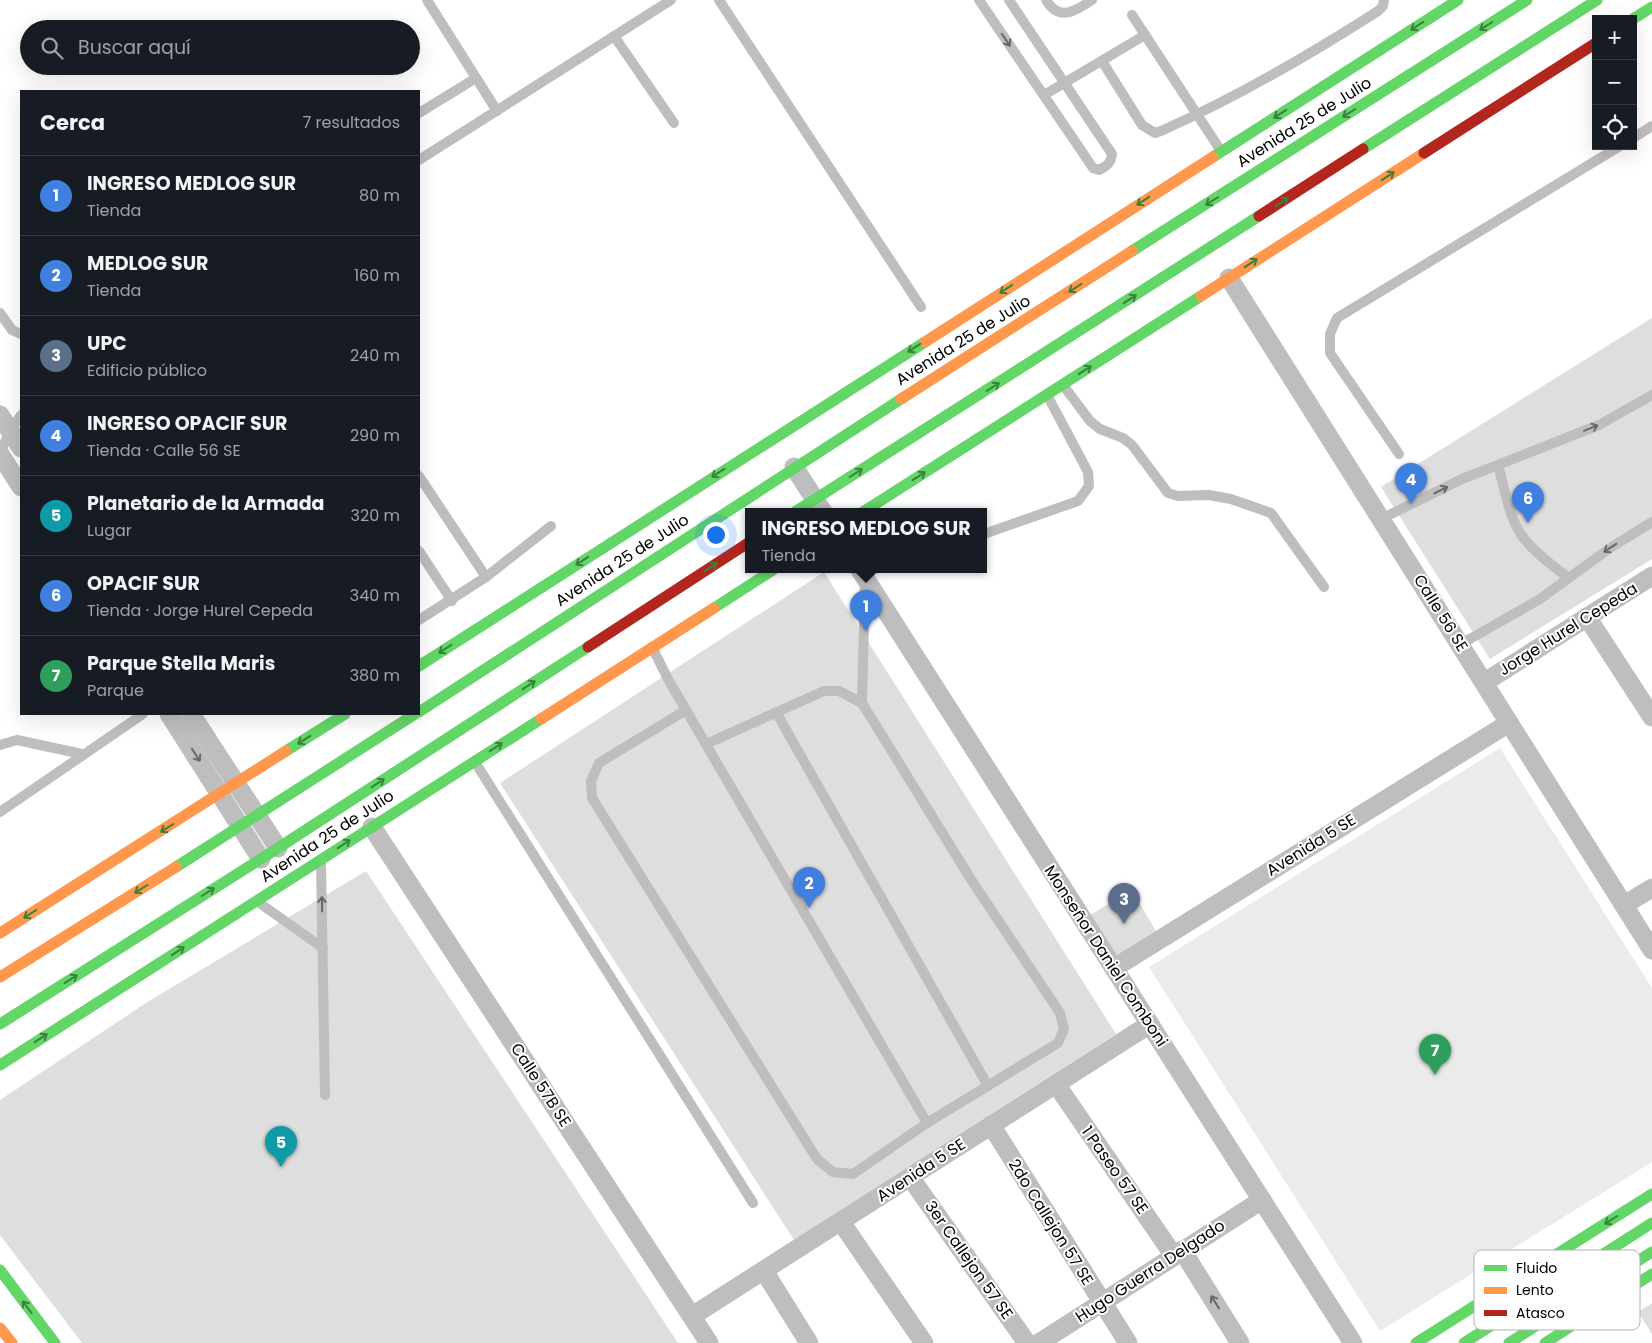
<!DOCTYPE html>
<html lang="es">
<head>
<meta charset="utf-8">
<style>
	:root { --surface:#171b24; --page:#20242c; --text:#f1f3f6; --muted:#9ea1a6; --line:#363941; --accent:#1a73e8 }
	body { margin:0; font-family:Poppins,sans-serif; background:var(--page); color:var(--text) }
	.controls { position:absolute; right:15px; top:15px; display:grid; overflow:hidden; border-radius:0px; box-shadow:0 5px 20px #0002 }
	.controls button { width:45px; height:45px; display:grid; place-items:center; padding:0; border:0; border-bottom:1px solid var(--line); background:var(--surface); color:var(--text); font:25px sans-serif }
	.you { position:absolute; left:715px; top:534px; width:18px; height:18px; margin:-12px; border:4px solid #fff; border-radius:50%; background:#1a73e8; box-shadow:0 0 0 8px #1a73e833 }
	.badge { display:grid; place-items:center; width:32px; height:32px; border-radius:50%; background:var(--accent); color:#fff; font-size:16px; font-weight:700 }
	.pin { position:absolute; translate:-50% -41px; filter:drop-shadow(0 1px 2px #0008) }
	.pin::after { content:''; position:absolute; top:26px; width:18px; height:15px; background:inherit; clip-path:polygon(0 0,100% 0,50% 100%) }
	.popup { position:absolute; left:745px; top:508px; width:242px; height:65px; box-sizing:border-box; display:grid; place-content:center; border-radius:0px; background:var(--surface); filter:drop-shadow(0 1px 4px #0005); font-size:16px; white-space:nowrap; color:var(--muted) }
	.popup b { font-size:19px; color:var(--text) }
	.popup::after { content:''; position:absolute; left:50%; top:100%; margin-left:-10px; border:10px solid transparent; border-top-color:var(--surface) }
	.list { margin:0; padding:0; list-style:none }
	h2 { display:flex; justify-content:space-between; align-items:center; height:65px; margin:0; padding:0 20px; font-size:21px }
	h2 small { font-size:16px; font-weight:400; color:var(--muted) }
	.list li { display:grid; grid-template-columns:32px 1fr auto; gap:15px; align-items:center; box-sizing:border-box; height:80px; padding:0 20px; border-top:1px solid var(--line) }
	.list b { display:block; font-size:19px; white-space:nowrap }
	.list p { margin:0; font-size:16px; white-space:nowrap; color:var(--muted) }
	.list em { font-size:16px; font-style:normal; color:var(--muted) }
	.icon { flex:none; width:28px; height:28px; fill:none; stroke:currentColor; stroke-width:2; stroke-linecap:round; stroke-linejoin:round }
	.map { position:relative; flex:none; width:1652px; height:1343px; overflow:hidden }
	.search { position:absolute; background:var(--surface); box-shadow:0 5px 20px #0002; left:20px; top:20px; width:400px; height:55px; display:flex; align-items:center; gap:12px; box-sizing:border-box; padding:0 18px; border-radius:28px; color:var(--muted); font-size:19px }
	.panel { position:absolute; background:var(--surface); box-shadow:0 5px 20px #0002; left:20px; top:90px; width:400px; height:625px; border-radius:0px }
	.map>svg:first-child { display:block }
	.green { fill:#ebebeb }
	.building { fill:#dedede }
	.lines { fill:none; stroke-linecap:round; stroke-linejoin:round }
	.lane { stroke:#bebebe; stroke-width:10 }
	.street { stroke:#bebebe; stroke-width:19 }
	.fast { stroke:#63d668; stroke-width:11 }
	.slow { stroke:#ff974d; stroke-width:11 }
	.jam { stroke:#b3261e; stroke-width:11 }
	.oneway { stroke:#3b803e }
	.oneway2 { stroke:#686868 }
	.labels { text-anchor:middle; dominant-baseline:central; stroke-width:4; stroke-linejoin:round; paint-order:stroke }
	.street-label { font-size:16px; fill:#000; stroke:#fff }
	.key { fill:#fff; stroke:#b2b2b2; stroke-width:1 }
	.key-label { font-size:14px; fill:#000 }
</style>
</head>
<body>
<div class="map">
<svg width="1652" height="1343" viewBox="0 0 1652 1343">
	<rect width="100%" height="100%" fill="#fff"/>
	<polygon class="green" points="1500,748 1652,988 1652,1162 1380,1331 1149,967"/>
	<g class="building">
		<polygon points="1652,318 1652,559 1490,659 1381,487"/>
		<polygon points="824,572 1116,1034 794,1240 500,783"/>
		<polygon points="366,871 678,1343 82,1343 0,1235 0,1100 149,1001"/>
		<polygon points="1132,890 1157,933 1115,958 1090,915"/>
		<polygon points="1652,1303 1652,1334 1638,1312"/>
	</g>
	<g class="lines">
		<g class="lane">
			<polyline points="427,0 497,111"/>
			<polyline points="719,0 921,307"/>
			<path d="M979,0L1093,168L1099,170C1107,166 1111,163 1112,154L1009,0"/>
			<path d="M1046,0C1059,22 1076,11 1092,0"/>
			<polyline points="1132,15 1221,151"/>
			<polyline points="614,36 674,123"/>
			<path d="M1102,61L1142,125L1155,133L1161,131C1237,97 1308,56 1378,11L1383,6L1384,0"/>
			<polyline points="1044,95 1145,35"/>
			<polyline points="419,113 476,78"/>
			<polyline points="1633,138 1652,126"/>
			<polyline points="419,160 671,0"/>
			<polyline points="0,313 12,330 21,334"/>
			<polyline points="1063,385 1090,421 1100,429 1123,438 1132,445 1168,493 1178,496 1209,495 1231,499 1271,513 1324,587"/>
			<polyline points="0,453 10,431 21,415"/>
			<polyline points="1399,454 1330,353 1330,334 1337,318 1620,146"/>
			<path d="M1498,465C1505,489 1509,523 1527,542C1539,556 1554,567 1569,578"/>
			<polyline points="419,476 486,577 551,526"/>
			<polyline points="1381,519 1462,479 1599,425 1652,395"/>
			<polyline points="984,534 1078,501 1089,486 1088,472 1047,395"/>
			<polyline points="419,551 452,601"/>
			<polyline points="419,620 486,577"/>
			<polyline points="1461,644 1540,599 1610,548 1652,522"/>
			<polyline points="652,647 669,681 927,1123"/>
			<polyline points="862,703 865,582"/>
			<polyline points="686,710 599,763 591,781 592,798 817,1159 833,1172 853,1174 927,1123 1058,1043 1064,1029 1060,1013 972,881 862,703 839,691 824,691 706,744"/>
			<polyline points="776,712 988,1086"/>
			<polyline points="0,745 17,740 82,754"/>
			<polyline points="475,762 753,1203"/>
			<polyline points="0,812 143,714"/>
			<polyline points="321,863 325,1095"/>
			<polyline points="258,902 323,948"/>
		</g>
		<g class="street">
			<polyline points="1229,278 1652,950"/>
			<polyline points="0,415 21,448"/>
			<polyline points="0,454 21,487"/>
			<polyline points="794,467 823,512"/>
			<polyline points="860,570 1353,1343"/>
			<polyline points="1587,617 1652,717"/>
			<polyline points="1485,682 1652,576"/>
			<polyline points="169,714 261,859"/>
			<polyline points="191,714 278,848"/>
			<polyline points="372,827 709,1343"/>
			<polyline points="1624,905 1652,888"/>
			<polyline points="1114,968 1509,723"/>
			<polyline points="1056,1084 1174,1256"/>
			<polyline points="991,1125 1128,1343"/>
			<polyline points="910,1177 1027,1343"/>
			<polyline points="841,1222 924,1343"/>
			<polyline points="1182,1250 1240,1343"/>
			<polyline points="764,1271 809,1343"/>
			<polyline points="692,1316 1150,1024"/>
			<polyline points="1039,1343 1262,1200"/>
		</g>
		<g class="fast">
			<polyline points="1633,19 1652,7"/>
			<polyline points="1363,149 1597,0"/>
			<polyline points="1213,157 1458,0"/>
			<polyline points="1132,251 1527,0"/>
			<polyline points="795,512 1259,216"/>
			<polyline points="863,512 1201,296"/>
			<polyline points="714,608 773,570"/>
			<polyline points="419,666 925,342"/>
			<polyline points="419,712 901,399"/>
			<polyline points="286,751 345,714"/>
			<polyline points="176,867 415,714"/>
			<polyline points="0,1024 278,848 588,647"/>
			<polyline points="0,1065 541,719"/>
			<polyline points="0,1270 55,1343"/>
			<polyline points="1416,1343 1652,1194"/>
			<polyline points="1464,1343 1652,1223"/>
			<polyline points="1509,1343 1652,1252"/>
			<polyline points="1545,1343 1652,1274"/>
		</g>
		<g class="slow">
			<polyline points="1201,296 1424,153"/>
			<polyline points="925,342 1213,157"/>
			<polyline points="901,399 1132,251"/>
			<polyline points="541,719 714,608"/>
			<polyline points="0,933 286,751"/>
			<polyline points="0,977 176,867"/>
			<polyline points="0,1328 12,1343"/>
		</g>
		<g class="jam">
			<polyline points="1424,153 1596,43"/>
			<polyline points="1259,216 1363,149"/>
			<polyline points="588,647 748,543"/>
		</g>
	</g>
	<defs><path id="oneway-shaft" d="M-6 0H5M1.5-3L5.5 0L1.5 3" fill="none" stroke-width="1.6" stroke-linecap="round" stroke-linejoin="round" transform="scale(1.25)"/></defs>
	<g class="oneway">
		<use href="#oneway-shaft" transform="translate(1417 26) rotate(147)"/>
		<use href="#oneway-shaft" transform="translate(1486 26) rotate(148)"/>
		<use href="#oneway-shaft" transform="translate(1349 113) rotate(148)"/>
		<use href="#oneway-shaft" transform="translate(1280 114) rotate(147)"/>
		<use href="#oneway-shaft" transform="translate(1388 176) rotate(-33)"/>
		<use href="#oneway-shaft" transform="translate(1143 201) rotate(147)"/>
		<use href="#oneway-shaft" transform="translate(1212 201) rotate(148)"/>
		<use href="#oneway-shaft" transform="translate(1282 202) rotate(-33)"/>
		<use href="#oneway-shaft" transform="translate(1251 263) rotate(-33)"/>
		<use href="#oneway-shaft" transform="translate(1075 288) rotate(148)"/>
		<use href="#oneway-shaft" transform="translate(1006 289) rotate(147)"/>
		<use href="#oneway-shaft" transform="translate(1130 299) rotate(-33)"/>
		<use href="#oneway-shaft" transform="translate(914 348) rotate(147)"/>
		<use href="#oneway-shaft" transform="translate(1085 370) rotate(-33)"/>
		<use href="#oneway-shaft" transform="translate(993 387) rotate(-32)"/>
		<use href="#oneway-shaft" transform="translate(718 473) rotate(147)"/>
		<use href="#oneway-shaft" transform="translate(856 473) rotate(-32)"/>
		<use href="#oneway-shaft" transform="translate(919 476) rotate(-33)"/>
		<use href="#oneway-shaft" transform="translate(582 561) rotate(147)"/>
		<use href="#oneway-shaft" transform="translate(711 567) rotate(-33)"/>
		<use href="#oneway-shaft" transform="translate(445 649) rotate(147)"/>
		<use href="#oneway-shaft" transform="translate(529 685) rotate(-33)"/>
		<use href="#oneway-shaft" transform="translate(304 740) rotate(147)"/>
		<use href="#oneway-shaft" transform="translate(496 747) rotate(-33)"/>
		<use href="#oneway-shaft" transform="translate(378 783) rotate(-33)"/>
		<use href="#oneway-shaft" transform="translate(167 828) rotate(148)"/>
		<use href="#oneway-shaft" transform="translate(344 844) rotate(-33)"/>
		<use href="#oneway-shaft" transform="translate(141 889) rotate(148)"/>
		<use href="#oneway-shaft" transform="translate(208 892) rotate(-32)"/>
		<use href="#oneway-shaft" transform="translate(30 914) rotate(148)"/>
		<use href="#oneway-shaft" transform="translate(178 951) rotate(-33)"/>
		<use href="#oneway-shaft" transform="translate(71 979) rotate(-32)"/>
		<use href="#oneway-shaft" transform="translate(41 1038) rotate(-33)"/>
		<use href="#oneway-shaft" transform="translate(1611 1220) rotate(148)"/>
		<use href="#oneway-shaft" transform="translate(27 1307) rotate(-127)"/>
	</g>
	<g class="oneway2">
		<use href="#oneway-shaft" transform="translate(1006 40) rotate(56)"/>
		<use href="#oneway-shaft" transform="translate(1591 428) rotate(-22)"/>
		<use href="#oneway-shaft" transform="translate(1441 490) rotate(-26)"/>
		<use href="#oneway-shaft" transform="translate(1610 548) rotate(147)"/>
		<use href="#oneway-shaft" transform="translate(196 755) rotate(57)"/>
		<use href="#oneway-shaft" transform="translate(322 904) rotate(-91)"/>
		<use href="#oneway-shaft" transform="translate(1215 1302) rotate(-122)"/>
	</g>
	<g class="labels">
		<g class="street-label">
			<text transform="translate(1304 122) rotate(-32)">Avenida 25 de Julio</text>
			<text transform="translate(963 340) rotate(-32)">Avenida 25 de Julio</text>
			<text transform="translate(622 560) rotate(-33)">Avenida 25 de Julio</text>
			<text transform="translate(1441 613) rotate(58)">Calle 56 SE</text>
			<text transform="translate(1568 629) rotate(-32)">Jorge Hurel Cepeda</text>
			<text transform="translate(327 836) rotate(-33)">Avenida 25 de Julio</text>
			<text transform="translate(1311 845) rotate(-32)">Avenida 5 SE</text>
			<text transform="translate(1106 956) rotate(57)">Monseñor Daniel Comboni</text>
			<text transform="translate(541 1085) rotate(57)">Calle 57B SE</text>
			<text transform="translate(921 1170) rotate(-33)">Avenida 5 SE</text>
			<text transform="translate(1115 1170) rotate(55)">1 Paseo 57 SE</text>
			<text transform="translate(1051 1222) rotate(58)">2do Callejon 57 SE</text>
			<text transform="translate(969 1260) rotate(55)">3er Callejon 57 SE</text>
			<text transform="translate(1150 1271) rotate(-33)">Hugo Guerra Delgado</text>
		</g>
	</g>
	<rect x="1474" y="1250" width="166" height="80" rx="8" class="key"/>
	<rect x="1484" y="1265" width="23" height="6" fill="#63d668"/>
	<rect x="1484" y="1287" width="23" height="7" fill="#ff974d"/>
	<rect x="1484" y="1310" width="23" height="6" fill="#b3261e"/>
	<g class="key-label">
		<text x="1516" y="1273">Fluido</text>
		<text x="1516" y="1295">Lento</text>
		<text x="1516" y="1318">Atasco</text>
	</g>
</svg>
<div class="controls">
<button>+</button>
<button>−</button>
<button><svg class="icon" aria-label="locate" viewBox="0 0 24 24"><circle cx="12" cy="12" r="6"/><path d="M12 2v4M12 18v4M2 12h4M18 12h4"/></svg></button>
</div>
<div class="you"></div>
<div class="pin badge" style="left:866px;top:631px;background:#3f7fe0">1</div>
<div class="popup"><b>INGRESO MEDLOG SUR</b>Tienda</div>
<div class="pin badge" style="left:809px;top:908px;background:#3f7fe0">2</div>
<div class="pin badge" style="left:1124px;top:924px;background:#5c6f8a">3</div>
<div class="pin badge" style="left:1411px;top:504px;background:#3f7fe0">4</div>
<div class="pin badge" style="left:281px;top:1167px;background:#0f9aa8">5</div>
<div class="pin badge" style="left:1528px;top:523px;background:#3f7fe0">6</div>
<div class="pin badge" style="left:1435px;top:1075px;background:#2e9e5b">7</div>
<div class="search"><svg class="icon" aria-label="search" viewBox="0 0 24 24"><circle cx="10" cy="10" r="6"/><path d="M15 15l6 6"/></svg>Buscar aquí</div>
<section class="panel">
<h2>Cerca<small>7 resultados</small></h2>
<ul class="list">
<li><span class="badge" style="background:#3f7fe0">1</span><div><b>INGRESO MEDLOG SUR</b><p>Tienda</p></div><em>80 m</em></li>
<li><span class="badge" style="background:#3f7fe0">2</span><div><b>MEDLOG SUR</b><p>Tienda</p></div><em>160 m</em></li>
<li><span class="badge" style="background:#5c6f8a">3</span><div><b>UPC</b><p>Edificio público</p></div><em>240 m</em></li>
<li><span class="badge" style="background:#3f7fe0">4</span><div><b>INGRESO OPACIF SUR</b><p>Tienda · Calle 56 SE</p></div><em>290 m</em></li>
<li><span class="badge" style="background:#0f9aa8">5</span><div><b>Planetario de la Armada</b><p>Lugar</p></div><em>320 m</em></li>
<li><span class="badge" style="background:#3f7fe0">6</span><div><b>OPACIF SUR</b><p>Tienda · Jorge Hurel Cepeda</p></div><em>340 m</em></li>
<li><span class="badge" style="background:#2e9e5b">7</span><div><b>Parque Stella Maris</b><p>Parque</p></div><em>380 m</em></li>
</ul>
</section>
</div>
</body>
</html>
